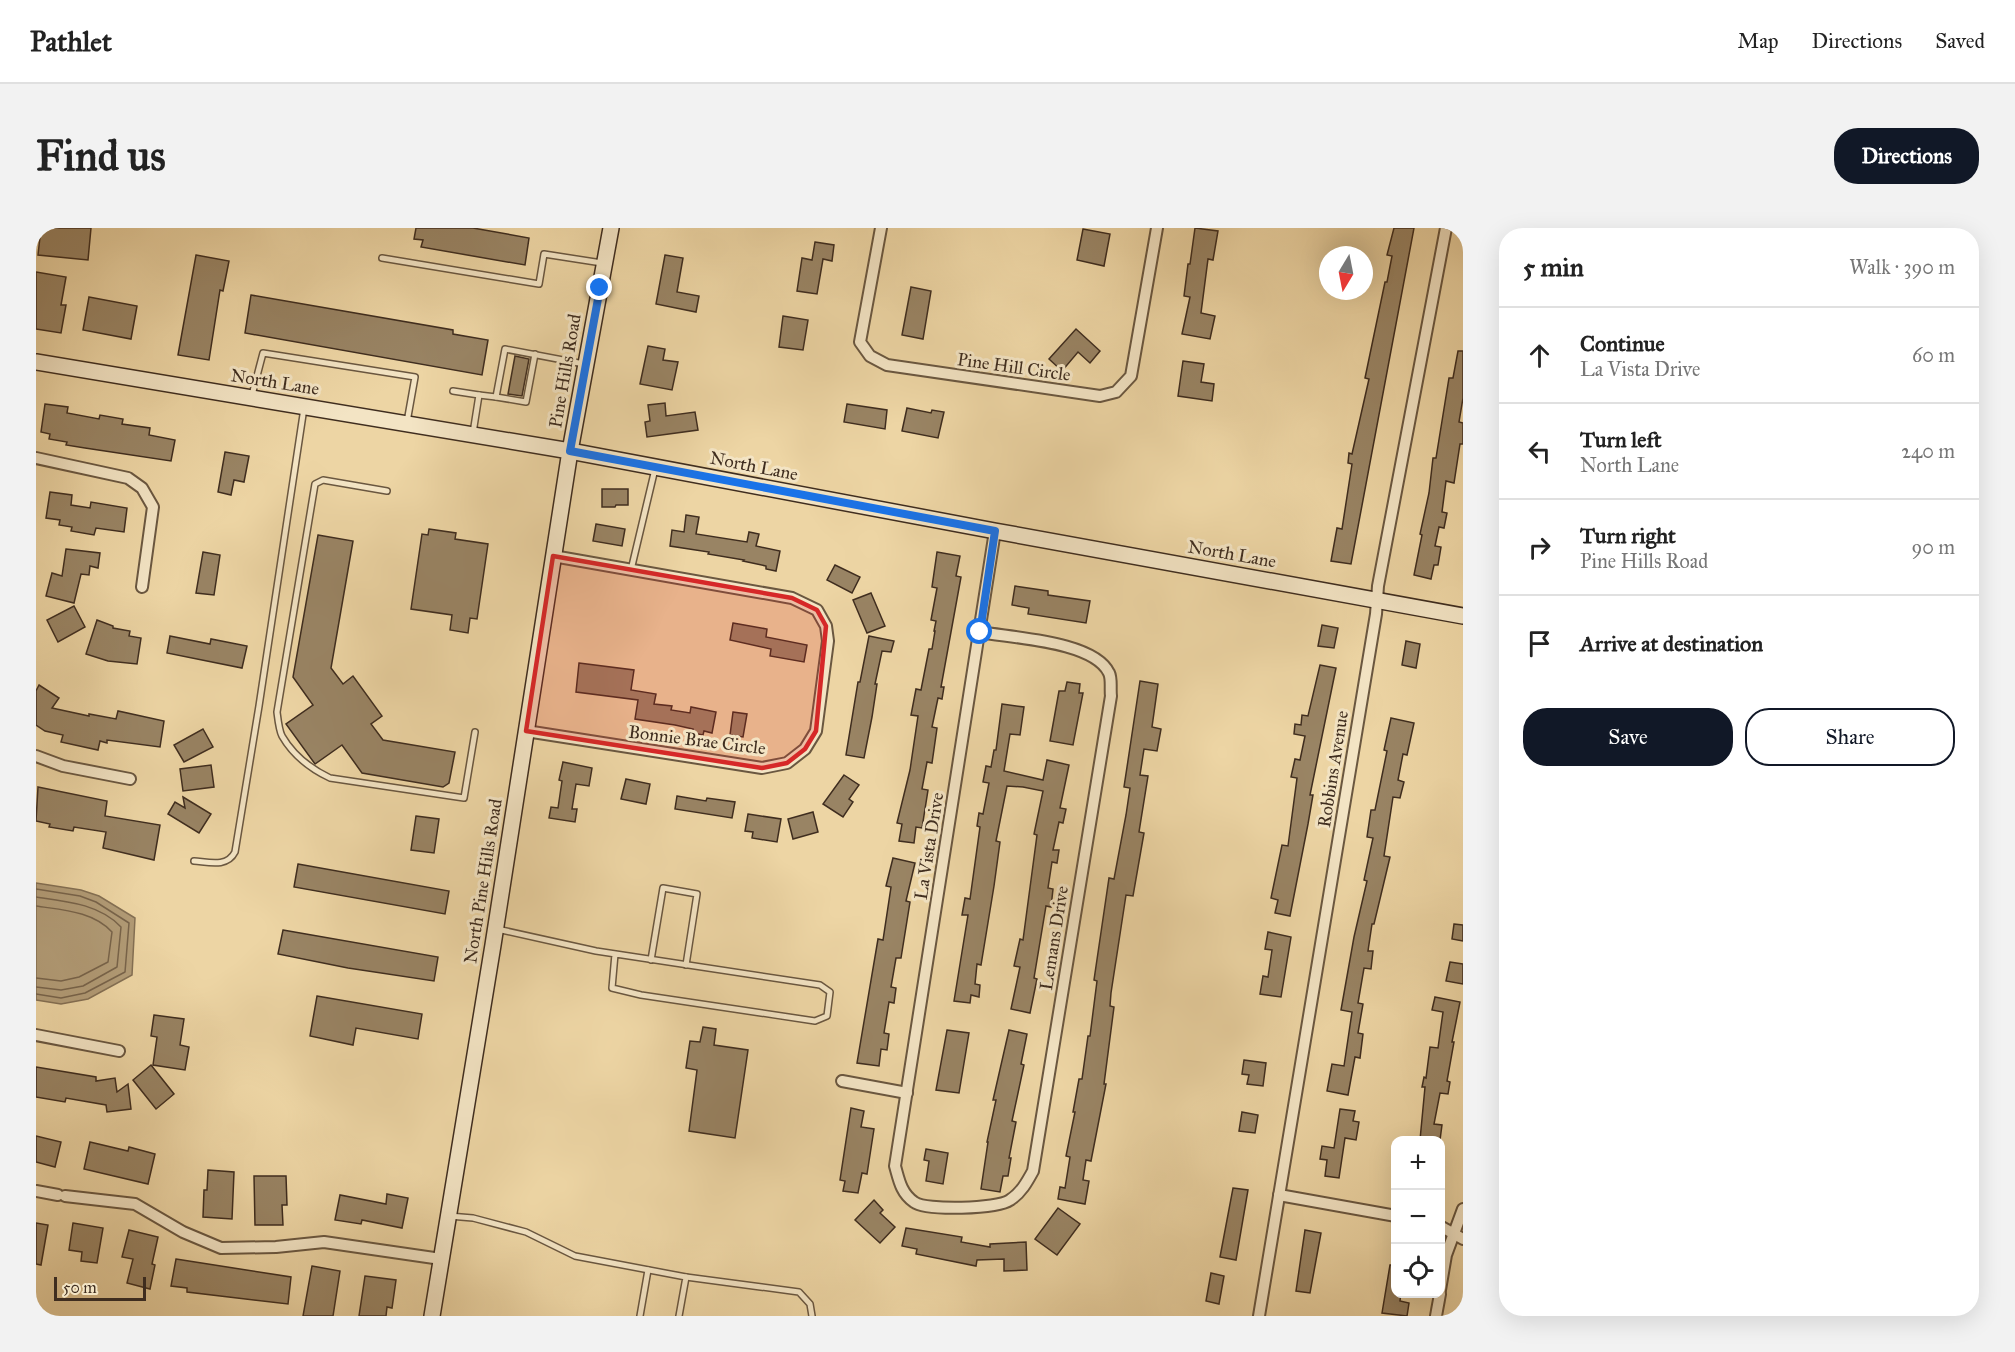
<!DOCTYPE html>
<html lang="en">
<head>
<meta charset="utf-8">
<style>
	:root { --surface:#fff; --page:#f2f2f2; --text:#222; --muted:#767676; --line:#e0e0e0; --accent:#111827 }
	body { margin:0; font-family:"IM FELL Great Primer",serif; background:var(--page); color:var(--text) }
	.controls { position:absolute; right:18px; bottom:18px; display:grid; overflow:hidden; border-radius:12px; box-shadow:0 6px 24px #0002 }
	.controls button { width:54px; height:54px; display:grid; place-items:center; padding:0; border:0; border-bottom:2px solid var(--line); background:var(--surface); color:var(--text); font:30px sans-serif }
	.compass { position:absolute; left:1283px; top:18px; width:54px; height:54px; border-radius:50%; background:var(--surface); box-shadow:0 6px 24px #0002; rotate:190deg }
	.scale { position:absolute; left:18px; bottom:15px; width:92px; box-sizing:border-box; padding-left:6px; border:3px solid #3f2d1f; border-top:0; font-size:16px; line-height:21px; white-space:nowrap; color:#3f2d1f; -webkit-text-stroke:4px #f3e4c4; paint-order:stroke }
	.stop { position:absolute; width:18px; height:18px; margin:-14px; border:4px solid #1a73e8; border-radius:50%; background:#fff }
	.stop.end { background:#1a73e8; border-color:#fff; box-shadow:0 2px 6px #0008 }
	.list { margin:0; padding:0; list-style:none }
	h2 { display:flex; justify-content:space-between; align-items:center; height:78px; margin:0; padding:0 24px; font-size:26px }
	h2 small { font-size:20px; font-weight:400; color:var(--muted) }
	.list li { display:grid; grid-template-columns:39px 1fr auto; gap:18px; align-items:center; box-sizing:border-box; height:96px; padding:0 24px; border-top:2px solid var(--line) }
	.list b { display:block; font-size:22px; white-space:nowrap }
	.list p { margin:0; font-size:20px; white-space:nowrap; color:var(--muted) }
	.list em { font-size:20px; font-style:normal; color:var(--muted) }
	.actions { display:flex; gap:12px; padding:18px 24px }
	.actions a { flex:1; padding:14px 0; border:2px solid var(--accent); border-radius:24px; text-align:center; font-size:21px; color:var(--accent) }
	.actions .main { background:var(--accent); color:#fff }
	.icon { flex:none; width:33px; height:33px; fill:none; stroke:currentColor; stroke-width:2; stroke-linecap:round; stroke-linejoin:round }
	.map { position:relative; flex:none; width:1427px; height:1088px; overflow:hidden; border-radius:24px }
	header { display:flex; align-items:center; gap:36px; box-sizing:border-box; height:84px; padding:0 30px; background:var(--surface); border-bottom:2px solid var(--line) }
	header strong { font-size:28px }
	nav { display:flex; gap:33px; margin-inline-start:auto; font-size:21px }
	.intro { display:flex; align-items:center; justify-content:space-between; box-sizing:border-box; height:144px; padding:0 36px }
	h1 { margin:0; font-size:42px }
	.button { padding:15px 27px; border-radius:24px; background:var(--accent); color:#fff; font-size:21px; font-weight:700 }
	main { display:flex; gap:36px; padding:0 36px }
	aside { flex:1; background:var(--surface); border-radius:24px; box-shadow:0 6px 24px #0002 }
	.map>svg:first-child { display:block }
	.water { fill:#b29c77; stroke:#847054; stroke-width:1.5 }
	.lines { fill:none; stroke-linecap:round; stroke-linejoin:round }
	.shore { stroke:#78644b; stroke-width:1.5 }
	.building { fill:#998464; stroke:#3f2d1f; stroke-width:1.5 }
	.lane-casing { stroke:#6a5740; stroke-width:8 }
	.street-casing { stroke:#6a5740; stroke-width:14 }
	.secondary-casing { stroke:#3f2d1f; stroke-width:18 }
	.lane { stroke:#f3e4c4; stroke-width:5 }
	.street { stroke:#f3e4c4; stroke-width:10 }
	.secondary { stroke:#f3e4c4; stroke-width:15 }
	.route { stroke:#1a73e8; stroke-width:8 }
	.marked { fill:#d62828; fill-opacity:0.2; stroke:#d62828; stroke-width:4.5; stroke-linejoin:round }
	.labels { text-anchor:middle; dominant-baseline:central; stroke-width:6; stroke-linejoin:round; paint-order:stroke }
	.street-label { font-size:18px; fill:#3f2d1f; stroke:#f3e4c4 }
</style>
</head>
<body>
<header>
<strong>Pathlet</strong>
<nav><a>Map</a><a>Directions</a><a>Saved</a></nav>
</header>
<div class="intro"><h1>Find us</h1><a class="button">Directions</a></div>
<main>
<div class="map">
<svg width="1427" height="1088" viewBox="0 0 1427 1088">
	<rect width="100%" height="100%" fill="#edd5a4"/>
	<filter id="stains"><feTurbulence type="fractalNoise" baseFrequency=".00333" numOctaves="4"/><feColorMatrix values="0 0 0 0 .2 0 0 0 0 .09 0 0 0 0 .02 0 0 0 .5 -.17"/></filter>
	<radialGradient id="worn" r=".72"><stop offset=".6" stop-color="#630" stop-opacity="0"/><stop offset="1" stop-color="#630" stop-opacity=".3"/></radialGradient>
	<polygon class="water" points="0,655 45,662 63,668 99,690 96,747 52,771 25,776 0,772"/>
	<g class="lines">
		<g class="shore">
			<polyline points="0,661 44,668 60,674 93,695 89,744 49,765 25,770 0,766"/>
			<path d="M0,669C29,673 64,676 85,699L81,739L47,758L25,762L0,759"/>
			<path d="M0,678C26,682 57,683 76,704L72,734L43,749L25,753L0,750"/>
		</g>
	</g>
	<g class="building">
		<polygon points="5,0 55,0 52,32 2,27"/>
		<polygon points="380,0 437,0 493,10 489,37 385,19 387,12 378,11"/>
		<polygon points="1159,0 1182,3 1177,32 1172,31 1165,85 1179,88 1174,111 1146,106 1154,69 1148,68 1152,36 1154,36"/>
		<polygon points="1358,0 1378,0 1315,336 1295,333 1301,300 1306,301 1316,236 1312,235 1313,225 1316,226 1333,151 1329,150 1349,54 1351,54 1356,28 1351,27"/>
		<polygon points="1047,1 1074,6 1068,38 1041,32"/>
		<polygon points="779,14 798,17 796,33 787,31 781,66 761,63 766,30 776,32"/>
		<polygon points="160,27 193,33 187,63 184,62 173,132 142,127"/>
		<polygon points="629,27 647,30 641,64 663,68 660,84 620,76"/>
		<polygon points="0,44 30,49 25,77 30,77 25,105 0,101"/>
		<polygon points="875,59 895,63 887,111 866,107"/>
		<polygon points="215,67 417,102 417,106 452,112 446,147 209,105"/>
		<polygon points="53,69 101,78 95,111 47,102"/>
		<polygon points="747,88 772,92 767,122 743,119"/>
		<polygon points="1040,101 1064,123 1054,135 1042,124 1026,143 1013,131"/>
		<polygon points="612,118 629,121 627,132 642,134 636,162 604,156"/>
		<polygon points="1422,123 1427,123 1427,170 1423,194 1427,195 1427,216 1424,216 1418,255 1410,253 1406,284 1411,285 1408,300 1403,299 1399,318 1405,319 1402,337 1398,337 1395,351 1378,347 1386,307 1384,306 1393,265 1397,230 1400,230 1413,150 1417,150"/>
		<polygon points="479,128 493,131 486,168 472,166"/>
		<polygon points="1147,133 1168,136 1165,154 1178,156 1176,173 1142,168"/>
		<polygon points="629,175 630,188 659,184 662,202 611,209 609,194 614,193 612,177"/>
		<polygon points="9,176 32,179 31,185 63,191 64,187 87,191 86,196 114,200 113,207 139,212 135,233 49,220 30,217 31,214 13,211 14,206 5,204"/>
		<polygon points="811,176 851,182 849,201 808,194"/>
		<polygon points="871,180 895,185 896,182 908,184 902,210 866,203"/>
		<polygon points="189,224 213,228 208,254 198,252 195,267 182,264"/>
		<polygon points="566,261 592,261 592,277 580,277 579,279 566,279"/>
		<polygon points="14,264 36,267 35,277 54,280 55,274 91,280 88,304 60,300 58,307 35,303 36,299 23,297 24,292 10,290"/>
		<polygon points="650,287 663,289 660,306 711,314 713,304 723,306 720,318 744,323 740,343 730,341 730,338 707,333 708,332 672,326 673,324 634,318 636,302 648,304"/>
		<polygon points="560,296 589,301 586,318 557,313"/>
		<polygon points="393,301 420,305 419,311 452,316 441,391 434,390 432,405 414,402 416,387 375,381 386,306 392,307"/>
		<polygon points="282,307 317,313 295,440 307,456 317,448 346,488 335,496 347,512 419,524 413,555 407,559 326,545 306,517 279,536 250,496 277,477 257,449"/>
		<polygon points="30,321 64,325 62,340 54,338 53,347 45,346 38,375 10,368 16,345 26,348"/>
		<polygon points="167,324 184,327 178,367 160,365"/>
		<polygon points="901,324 924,328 920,348 925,349 905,459 908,459 906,471 902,470 896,499 901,500 896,535 891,534 886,561 892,562 886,600 880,599 878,615 863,613 866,596 861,595 874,542 882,488 875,487 880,461 885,462 893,421 896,421 899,403 898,403 900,393 895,392 901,360 896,359"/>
		<polygon points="799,337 824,349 816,365 791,352"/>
		<polygon points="979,358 1012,363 1012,367 1054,373 1050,395 992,386 993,380 976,377"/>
		<polygon points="835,365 849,398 831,405 817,372"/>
		<polygon points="38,378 49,399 22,414 11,392"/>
		<polygon points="61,392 77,398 77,400 94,403 93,408 105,410 101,436 72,433 50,426"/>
		<polygon points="697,395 731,401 730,409 771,417 768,434 734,428 735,421 694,412"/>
		<polygon points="1286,397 1302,400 1298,420 1282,418"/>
		<polygon points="134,408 174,416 175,411 211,418 206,440 131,425"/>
		<polygon points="833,408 858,413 855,424 846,423 839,456 841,456 836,489 828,530 810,527 822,454 824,454"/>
		<polygon points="1370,413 1384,416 1380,440 1366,437"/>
		<polygon points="543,435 598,442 595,462 620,466 618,476 636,478 635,482 654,485 655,479 680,484 676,505 668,503 667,507 656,505 657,501 639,497 599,491 602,472 540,464"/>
		<polygon points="1284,437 1300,440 1274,567 1277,567 1272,596 1254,688 1239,685 1242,672 1235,670 1246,617 1252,618 1261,550 1255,549 1259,531 1264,532 1269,508 1258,506 1259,496 1265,497 1266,487 1272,488"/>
		<polygon points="1104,453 1122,456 1116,499 1125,501 1121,523 1108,521 1104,547 1112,548 1103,604 1108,605 1097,668 1090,667 1075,765 1074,778 1078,779 1068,856 1070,856 1055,933 1050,932 1047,952 1053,953 1049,976 1022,971 1024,959 1029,960 1034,929 1030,928 1039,884 1037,884 1043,851 1046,851 1052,808 1054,808 1061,753 1058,752 1073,650 1078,651 1090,587 1094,560 1088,559"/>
		<polygon points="1031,454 1044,456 1043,465 1047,465 1037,517 1014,513 1023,463 1029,463"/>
		<polygon points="3,457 23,470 16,480 53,488 53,486 80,491 82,483 128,493 124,519 71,512 71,515 64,513 62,522 25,514 27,507 9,503 0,497 0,463"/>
		<polygon points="966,476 988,479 984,507 974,506 968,543 1007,552 1011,532 1033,537 1024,580 1030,581 1027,595 1023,594 1017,622 1023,622 1021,635 1016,634 1012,660 1017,661 1015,679 1010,678 998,750 1001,751 994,785 975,781 984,739 978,738 984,711 987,712 1001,607 998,606 1007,563 987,559 971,558 960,613 964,614 958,658 945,737 941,736 939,756 944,757 943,769 935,767 934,775 918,773 932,687 926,687 929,670 934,671 944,599 941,598 943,585 947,586 953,555 947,554 950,538 955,539 958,522 960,522"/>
		<polygon points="697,484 711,486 707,509 694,507"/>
		<polygon points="1355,490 1378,495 1371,527 1367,526 1362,552 1368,554 1364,570 1357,569 1348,628 1354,629 1338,696 1336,696 1332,723 1337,723 1335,741 1328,740 1322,775 1327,776 1322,805 1327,806 1324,830 1319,829 1312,867 1291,863 1296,836 1308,838 1316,784 1305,782 1318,709 1331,653 1328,652 1337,610 1331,609 1335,582 1339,582 1351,523 1348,522"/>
		<polygon points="167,501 177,519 148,534 138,517"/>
		<polygon points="527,534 556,540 553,558 540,556 536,581 541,581 539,594 513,590 515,579 522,580 526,553 523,552"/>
		<polygon points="175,537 178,559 147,563 144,541"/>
		<polygon points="808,547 823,557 813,571 817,574 807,589 787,576"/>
		<polygon points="590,551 614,556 610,576 585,571"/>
		<polygon points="2,559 71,573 69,588 124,597 118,632 67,620 70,604 38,599 37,603 13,599 14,596 0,593"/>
		<polygon points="641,568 670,573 671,570 699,574 696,590 639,581"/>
		<polygon points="147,569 175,586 163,605 132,586 139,574 149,580"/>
		<polygon points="777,584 782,604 757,611 752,591"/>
		<polygon points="712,586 745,591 741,614 716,610 717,604 709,603"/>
		<polygon points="380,588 403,591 398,625 375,622"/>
		<polygon points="857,630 879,635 870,673 874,674 865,730 860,730 855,759 860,760 858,775 853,774 848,805 853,806 851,822 845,821 843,838 821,835 842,711 847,712 855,659 850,658"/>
		<polygon points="262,636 413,663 409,686 258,659"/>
		<polygon points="1418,696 1427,697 1427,713 1416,711"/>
		<polygon points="247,702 402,729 398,753 312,740 242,726"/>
		<polygon points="1232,704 1255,709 1245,769 1224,766 1227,748 1232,749 1236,722 1229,721"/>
		<polygon points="1414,734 1427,736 1427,756 1410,753"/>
		<polygon points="281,768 386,786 382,811 320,800 317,817 274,808"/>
		<polygon points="1399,769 1424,774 1416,814 1418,814 1411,853 1414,854 1412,866 1404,865 1398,896 1406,897 1404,912 1384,912 1389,859 1386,859 1388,849 1390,850 1394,819 1402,820 1407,784 1396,782"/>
		<polygon points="118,787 148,791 144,817 153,819 149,842 117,837 121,809 115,808"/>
		<polygon points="667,799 680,801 678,817 712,822 699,910 653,903 661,842 650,840 654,813 664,814"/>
		<polygon points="911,802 933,805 923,865 900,862"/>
		<polygon points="973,802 991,806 985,836 988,837 976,893 980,894 973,930 975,930 972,948 967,948 964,964 945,961 952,914 951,914 960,872 957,872"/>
		<polygon points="1208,832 1230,835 1227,858 1211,856 1213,847 1206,846"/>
		<polygon points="115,837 138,866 120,881 97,852"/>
		<polygon points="0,839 60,849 60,853 79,850 81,864 92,856 95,881 71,884 70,877 30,870 29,874 0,869"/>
		<polygon points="815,880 828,883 825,899 838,901 831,946 826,945 822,965 807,963 809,953 804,952"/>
		<polygon points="1304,881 1319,883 1317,893 1323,894 1320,912 1309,910 1303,950 1289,948 1291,932 1284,931 1286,918 1298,920"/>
		<polygon points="1206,884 1222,887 1219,905 1203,903"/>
		<polygon points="0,908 25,914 19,939 0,934"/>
		<polygon points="54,914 92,923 93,919 119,926 112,956 48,941"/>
		<polygon points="890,921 912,925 907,956 890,953 893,933 888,932"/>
		<polygon points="172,942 198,944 196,991 167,989 168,962 171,962"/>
		<polygon points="218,948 250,948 251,977 246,977 247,997 219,997"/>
		<polygon points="1197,960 1212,962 1200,1032 1184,1029"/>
		<polygon points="351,966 372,970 366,1000 326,992 325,996 299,992 304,967 350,976"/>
		<polygon points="838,972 847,982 844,985 859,999 844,1015 819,992"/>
		<polygon points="1022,980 1044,996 1021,1027 999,1011"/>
		<polygon points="0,995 12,997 5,1037 0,1036"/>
		<polygon points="37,995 67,1000 61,1035 45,1033 46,1024 33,1022"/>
		<polygon points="870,1000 926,1009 925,1014 954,1019 954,1016 990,1014 991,1042 968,1043 968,1031 941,1032 940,1038 880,1026 881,1021 866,1018"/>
		<polygon points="93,1002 122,1009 116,1036 119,1037 114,1061 91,1055 97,1031 86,1029"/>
		<polygon points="1269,1002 1285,1005 1274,1065 1260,1063"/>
		<polygon points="140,1031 255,1049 252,1076 151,1064 151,1060 135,1058"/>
		<polygon points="1354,1037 1359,1037 1359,1065 1365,1065 1364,1073 1373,1075 1371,1088 1346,1085"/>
		<polygon points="276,1038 304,1043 297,1088 267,1088"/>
		<polygon points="1175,1045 1188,1048 1183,1076 1170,1073"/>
		<polygon points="329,1048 360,1052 356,1080 351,1079 350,1088 323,1088"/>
	</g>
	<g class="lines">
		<g class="lane-casing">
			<g id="lane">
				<polyline points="346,30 503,56 508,26 566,35"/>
				<polyline points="417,163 443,167 437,205"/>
				<polyline points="216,167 227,125 379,149 371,194"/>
				<polyline points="443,167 460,169 469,121 548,136"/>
				<polyline points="460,169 490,174 499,126"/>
				<path d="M351,263L287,252L279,256L241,484C242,492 243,502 246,508C257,527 275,541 294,550L428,570L439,504"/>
				<polyline points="595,342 619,241"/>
				<path d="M158,633C172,634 191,640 199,624L223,478L268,180"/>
				<polyline points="461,701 560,723 784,757 794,764 791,788 779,793 605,767 576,760 579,726"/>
				<polyline points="615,732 627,660 661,666 650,737"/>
				<polyline points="413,988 437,990 490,1004 539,1028 650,1049 643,1088"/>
				<polyline points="650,1049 763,1064 774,1076 776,1088"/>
				<polyline points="604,1088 612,1042"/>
			</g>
		</g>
		<g class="street-casing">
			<g id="street">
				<polyline points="845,0 824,114 834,128 851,137 1064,168 1080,164 1095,148 1121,0"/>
				<polyline points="0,230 92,250 106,260 117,279 106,359"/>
				<path d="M944,404C976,410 1058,413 1073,445C1076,451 1074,461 1075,468L997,943C991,954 985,965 974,972C961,981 890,983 878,974C865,965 863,952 859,938L959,303"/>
				<polyline points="490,503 726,540 751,535 769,521 780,503 792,413 790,398 781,382 756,370 517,328"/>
				<polyline points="0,528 27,538 94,551"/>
				<polyline points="0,807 83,823"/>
				<polyline points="806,853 871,865"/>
				<polyline points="0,963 22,967"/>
				<polyline points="1243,967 1360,988"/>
				<polyline points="29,968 99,976 147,1004 185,1020 240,1019 288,1014 405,1031"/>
				<polyline points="1404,998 1427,1011"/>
				<polyline points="1404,1062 1410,1027 1427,981"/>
				<polyline points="1223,1088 1340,386 1342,358 1410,0"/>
				<polyline points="1400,1088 1404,1066"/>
			</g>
		</g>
		<g class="secondary-casing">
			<g id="secondary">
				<polyline points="0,134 534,223 959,303 1427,388"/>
				<polyline points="396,1088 457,717 534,223 575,0"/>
			</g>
		</g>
		<use href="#lane" class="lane"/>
		<use href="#street" class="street"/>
		<use href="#secondary" class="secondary"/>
	</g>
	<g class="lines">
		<polyline class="route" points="564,60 534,223 959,303 944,404"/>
	</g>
	<path class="marked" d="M517,328L756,370L781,382L790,398L780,503L769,521L751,535L726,540L490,503Z"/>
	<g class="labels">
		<g class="street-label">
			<text transform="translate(978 139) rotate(8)">Pine Hill Circle</text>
			<text transform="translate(529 143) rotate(-80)">Pine Hills Road</text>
			<text transform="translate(239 154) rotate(9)">North Lane</text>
			<text transform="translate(718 238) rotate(11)">North Lane</text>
			<text transform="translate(1196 326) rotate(10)">North Lane</text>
			<text transform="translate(661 512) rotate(7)">Bonnie Brae Circle</text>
			<text transform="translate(1297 541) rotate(-81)">Robbins Avenue</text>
			<text transform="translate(893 618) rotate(-81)">La Vista Drive</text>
			<text transform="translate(447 653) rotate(-81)">North Pine Hills Road</text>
			<text transform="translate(1018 710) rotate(-81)">Lemans Drive</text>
		</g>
	</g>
	<rect width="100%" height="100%" filter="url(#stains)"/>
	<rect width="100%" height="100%" fill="url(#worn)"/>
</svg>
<div class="controls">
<button>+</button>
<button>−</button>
<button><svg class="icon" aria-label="locate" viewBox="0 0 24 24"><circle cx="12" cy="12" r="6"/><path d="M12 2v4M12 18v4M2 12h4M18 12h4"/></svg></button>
</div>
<svg class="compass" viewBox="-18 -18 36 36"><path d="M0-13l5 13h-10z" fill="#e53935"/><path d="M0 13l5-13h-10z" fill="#767676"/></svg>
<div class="scale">50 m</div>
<div class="stop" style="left:944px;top:404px"></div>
<div class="stop end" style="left:564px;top:60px"></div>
</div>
<aside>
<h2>5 min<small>Walk · 390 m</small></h2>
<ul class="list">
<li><svg class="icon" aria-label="ahead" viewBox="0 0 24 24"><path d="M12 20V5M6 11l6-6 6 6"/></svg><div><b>Continue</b><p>La Vista Drive</p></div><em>60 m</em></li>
<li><svg class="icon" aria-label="left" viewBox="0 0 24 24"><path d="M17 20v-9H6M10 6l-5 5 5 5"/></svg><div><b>Turn left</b><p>North Lane</p></div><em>240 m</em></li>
<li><svg class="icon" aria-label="right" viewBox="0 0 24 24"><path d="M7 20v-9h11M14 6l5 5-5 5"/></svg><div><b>Turn right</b><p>Pine Hills Road</p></div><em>90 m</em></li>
<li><svg class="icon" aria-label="arrive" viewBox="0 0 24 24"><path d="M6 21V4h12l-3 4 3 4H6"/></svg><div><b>Arrive at destination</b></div></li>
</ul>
<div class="actions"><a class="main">Save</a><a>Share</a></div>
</aside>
</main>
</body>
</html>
